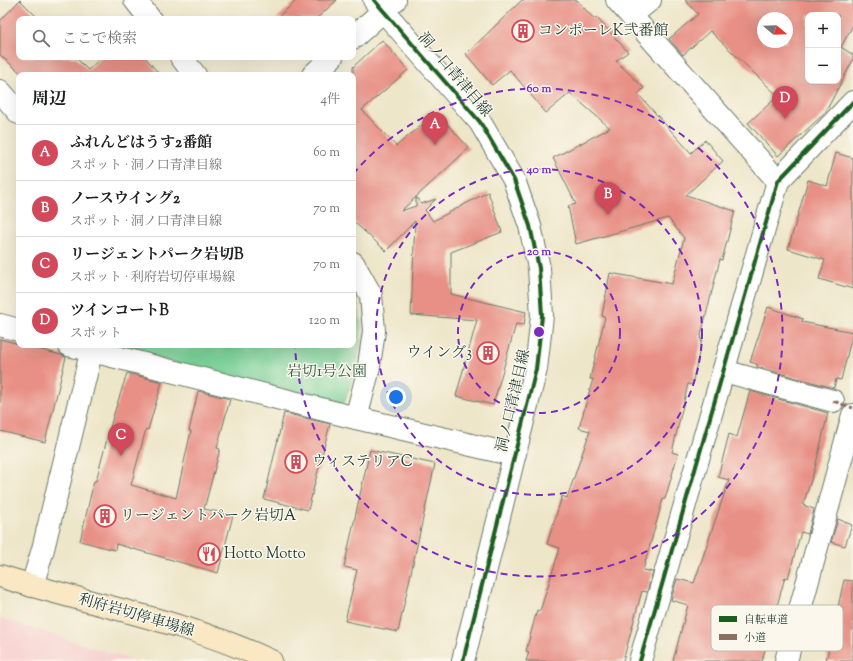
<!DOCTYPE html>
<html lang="ja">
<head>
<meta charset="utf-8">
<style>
	:root { --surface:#fff; --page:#f2f2f2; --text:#202124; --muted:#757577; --line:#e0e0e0; --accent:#d1495b }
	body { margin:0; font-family:"Sorts Mill Goudy","Noto Serif JP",serif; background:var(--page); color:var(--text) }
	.controls { position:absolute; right:12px; top:12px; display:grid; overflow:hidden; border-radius:8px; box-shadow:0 4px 16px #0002 }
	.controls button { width:36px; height:36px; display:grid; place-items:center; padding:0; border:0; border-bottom:1px solid var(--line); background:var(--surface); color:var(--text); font:20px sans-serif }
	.compass { position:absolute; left:757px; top:12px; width:36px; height:36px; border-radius:50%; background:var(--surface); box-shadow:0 4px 16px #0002; rotate:109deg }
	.you { position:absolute; left:396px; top:397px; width:14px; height:14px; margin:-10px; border:3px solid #fff; border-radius:50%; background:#1a73e8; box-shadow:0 0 0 6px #1a73e833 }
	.badge { display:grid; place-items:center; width:26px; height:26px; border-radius:50%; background:var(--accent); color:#fff; font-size:13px; font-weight:700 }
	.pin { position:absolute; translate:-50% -33px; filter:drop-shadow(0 1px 2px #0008) }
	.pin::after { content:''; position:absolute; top:21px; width:14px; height:12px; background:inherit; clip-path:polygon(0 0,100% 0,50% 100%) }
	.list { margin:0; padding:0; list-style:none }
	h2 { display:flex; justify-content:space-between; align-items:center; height:52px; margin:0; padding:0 16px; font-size:17px }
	h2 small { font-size:13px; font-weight:400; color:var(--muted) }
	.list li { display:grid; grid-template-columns:26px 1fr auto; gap:12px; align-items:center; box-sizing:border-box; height:56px; padding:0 16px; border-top:1px solid var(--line) }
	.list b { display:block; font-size:15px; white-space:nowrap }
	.list p { margin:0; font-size:13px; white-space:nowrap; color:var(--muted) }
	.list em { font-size:13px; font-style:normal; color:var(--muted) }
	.icon { flex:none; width:22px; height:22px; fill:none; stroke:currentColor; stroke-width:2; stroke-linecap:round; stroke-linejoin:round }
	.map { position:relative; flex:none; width:853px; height:661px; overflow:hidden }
	.search { position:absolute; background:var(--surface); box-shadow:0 4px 16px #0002; left:16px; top:16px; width:340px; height:44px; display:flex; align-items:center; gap:10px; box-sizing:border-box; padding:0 14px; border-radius:8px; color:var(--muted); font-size:15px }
	.panel { position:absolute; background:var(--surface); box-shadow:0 4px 16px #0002; left:16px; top:72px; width:340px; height:276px; border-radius:8px }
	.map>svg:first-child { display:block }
	.built { fill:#f7d0ce }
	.green { fill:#77cf94; stroke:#4b8664 }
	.building { fill:#e89085; fill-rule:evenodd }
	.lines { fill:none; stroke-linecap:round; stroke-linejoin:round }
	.minor-casing { stroke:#677868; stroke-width:24 }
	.tertiary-casing { stroke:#677868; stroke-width:24 }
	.secondary-casing { stroke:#677868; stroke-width:24 }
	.minor { stroke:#fff; stroke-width:22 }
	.tertiary { stroke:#fff; stroke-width:22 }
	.secondary { stroke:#fae7c3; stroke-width:22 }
	.quiet { stroke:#8d6e63; stroke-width:3; stroke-dasharray:6 3; stroke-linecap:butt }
	.cycleway-casing { stroke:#fbf7ec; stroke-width:6 }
	.cycleway { stroke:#1b5e20; stroke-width:4 }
	.ring { fill:none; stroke:#7b2cbf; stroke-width:2; stroke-dasharray:7 5 }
	.labels { text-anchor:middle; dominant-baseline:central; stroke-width:3; stroke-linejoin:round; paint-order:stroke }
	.poi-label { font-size:15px; fill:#1f3d34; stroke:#fbf7ec; text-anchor:start }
	.street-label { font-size:15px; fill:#1f3d34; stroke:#fbf7ec }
	.park-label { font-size:15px; fill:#35624c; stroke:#fbf7ec }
	.key { fill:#fbf7ec; stroke:#b9bfb5; stroke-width:1 }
	.key-label { font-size:11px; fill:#1f3d34 }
	.centre { fill:#7b2cbf; stroke:#fbf7ec; stroke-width:2 }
	.ring-label { font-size:12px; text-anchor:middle; font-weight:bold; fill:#7b2cbf; stroke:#fbf7ec; stroke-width:3; stroke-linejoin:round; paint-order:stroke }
</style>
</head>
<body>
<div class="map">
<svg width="853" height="661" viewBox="0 0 853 661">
	<rect width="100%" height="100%" fill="#fbf7ec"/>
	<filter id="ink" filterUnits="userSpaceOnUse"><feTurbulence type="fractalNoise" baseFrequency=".025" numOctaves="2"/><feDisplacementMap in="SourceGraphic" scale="8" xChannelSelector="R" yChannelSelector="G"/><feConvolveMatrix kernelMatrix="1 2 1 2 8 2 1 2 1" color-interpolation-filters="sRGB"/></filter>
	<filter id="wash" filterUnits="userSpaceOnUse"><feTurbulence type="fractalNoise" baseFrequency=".012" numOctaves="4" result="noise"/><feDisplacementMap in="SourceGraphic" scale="16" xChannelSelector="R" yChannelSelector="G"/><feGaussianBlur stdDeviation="0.9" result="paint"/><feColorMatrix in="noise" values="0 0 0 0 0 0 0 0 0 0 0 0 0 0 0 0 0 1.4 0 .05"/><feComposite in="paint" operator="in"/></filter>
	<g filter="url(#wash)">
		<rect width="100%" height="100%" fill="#eee6c9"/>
		<polygon class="built" points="0,618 135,661 0,661"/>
		<path class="green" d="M353,289C356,294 357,300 358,306C366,343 355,368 344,403L109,347L108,345H353Z"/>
		<g id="blocks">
			<g class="building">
				<polygon points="20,0 39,19 19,19 19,57 75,57 88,70 102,57 145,57 160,75 23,75 0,55 0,21"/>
				<polygon points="297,0 337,0 316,19 276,19"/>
				<polygon points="522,0 577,0 594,19 596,17 628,52 616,61 644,88 638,94 691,153 705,140 723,161 686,195 735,211 722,260 720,259 700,339 702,339 692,385 688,384 672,452 678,454 665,499 663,499 643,570 653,572 647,592 642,591 623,661 526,661 529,652 526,651 537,610 540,611 560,548 547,544 562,496 567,498 590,431 579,428 593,379 590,379 605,317 602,316 610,273 672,284 684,238 668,218 576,244 568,206 576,204 553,158 610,128 570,93 546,113 510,70 492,85 466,54"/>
				<path d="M685,0H853V25L841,47L853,55V60L825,113L778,156L748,123L778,96L710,31L683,55L669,39L698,14ZM808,15H838V81H808ZM763,18H787V42H763Z"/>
				<path d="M382,40L408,70L362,110L396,146L437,113L469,148L416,197L421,204L436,199L425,210L433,221L488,192L502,232L451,252V294L526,312L524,325L516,324L493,405L456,396L477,320L411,315L415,221L386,251L353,221V67ZM416,197V206L401,211Z"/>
				<polygon points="836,153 853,158 853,289 819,279 825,260 788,249 808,180 827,186"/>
				<polygon points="768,307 803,319 802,322 853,332 841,380 836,379 834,388 757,367 757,364 750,362"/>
				<polygon points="0,339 61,355 66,357 45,442 0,431"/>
				<polygon points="127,373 162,382 148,430 146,429 131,485 176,498 191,431 189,431 198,391 230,399 217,448 220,449 204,509 233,515 218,573 116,544 115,550 80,541 94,481 96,481 112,420"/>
				<polygon points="750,391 828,413 815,468 803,505 814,509 808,534 801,532 788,578 785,577 762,661 673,661 688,605 671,600 677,579 694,583 729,480 718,477 729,434 737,437"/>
				<polygon points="284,413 330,424 308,510 264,499"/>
				<polygon points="370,450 435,464 398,632 345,621 357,570 344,567"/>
				<polygon points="838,519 852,525 845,546 831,542"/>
				<polygon points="844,580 853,581 853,661 826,661"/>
			</g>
		</g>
	</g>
	<g filter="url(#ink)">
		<use href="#blocks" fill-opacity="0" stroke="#677868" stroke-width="1"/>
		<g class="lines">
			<g class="minor-casing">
				<g id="minor">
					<polyline points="135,0 150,19"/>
					<polyline points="617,0 778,181"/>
					<polyline points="631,15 650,0"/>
					<polyline points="353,38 395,0"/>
					<polyline points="181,57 195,75"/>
					<polyline points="313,75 332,57"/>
					<polyline points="0,91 19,113"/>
					<polyline points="353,263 371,295 374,331 368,372 356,418"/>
					<polyline points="0,325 19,330"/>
					<polyline points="69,345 356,418 514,455"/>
					<polyline points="724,371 833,401"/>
					<polyline points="32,586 43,549 93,345"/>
					<polyline points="640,661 778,181 853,102"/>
					<polyline points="786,661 853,415"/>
				</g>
			</g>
			<g class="tertiary-casing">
				<polyline id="tertiary" points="374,0 480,122 514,180 530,226 539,268 542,316 536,369 463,661"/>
			</g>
			<g class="secondary-casing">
				<path id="secondary" d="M0,576C90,605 185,620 271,661"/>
			</g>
			<use href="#minor" class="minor"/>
			<use href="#tertiary" class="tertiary"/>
			<use href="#secondary" class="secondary"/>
			<polyline class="quiet" points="833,401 853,408"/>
			<g class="cycleway-casing">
				<g id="cycleway">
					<polyline points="374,0 480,122 514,180 530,226 539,268 542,316 536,369 463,661"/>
					<polyline points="640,661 778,181 853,102"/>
				</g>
			</g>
			<use href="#cycleway" class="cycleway"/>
		</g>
	</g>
	<g class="ring">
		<circle cx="539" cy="332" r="81"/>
		<circle cx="539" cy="332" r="163"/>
		<path d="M353 174A244 244 0 1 1 295 347"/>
	</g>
	<defs>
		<g id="building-ring" transform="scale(1.15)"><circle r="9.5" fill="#fbf7ec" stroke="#d1495b" stroke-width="1.5"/><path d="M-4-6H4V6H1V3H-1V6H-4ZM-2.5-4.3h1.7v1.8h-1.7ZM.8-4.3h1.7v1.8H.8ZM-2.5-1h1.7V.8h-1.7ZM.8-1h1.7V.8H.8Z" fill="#d1495b"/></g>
		<g id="restaurant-ring" transform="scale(1.15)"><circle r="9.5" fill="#fbf7ec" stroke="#d1495b" stroke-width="1.5"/><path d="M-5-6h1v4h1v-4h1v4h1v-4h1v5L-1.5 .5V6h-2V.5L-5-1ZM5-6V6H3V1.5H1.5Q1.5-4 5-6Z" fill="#d1495b"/></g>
	</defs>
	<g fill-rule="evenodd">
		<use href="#building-ring" x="523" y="31"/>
		<use href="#building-ring" x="488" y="353"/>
		<use href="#building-ring" x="296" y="462"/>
		<use href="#building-ring" x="105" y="516"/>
		<use href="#restaurant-ring" x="209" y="554"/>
	</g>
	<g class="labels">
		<g class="poi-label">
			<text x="538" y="31">コンポーレK弐番館</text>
			<text x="472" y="353" text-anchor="end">ウイング3</text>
			<text x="312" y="462">ウィステリアC</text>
			<text x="120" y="516">リージェントパーク岩切A</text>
			<text x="224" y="554">Hotto Motto</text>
		</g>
		<g class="street-label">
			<text transform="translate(454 75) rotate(50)">洞ノ口青津目線</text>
			<text transform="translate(514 401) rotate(-77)">洞ノ口青津目線</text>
			<text transform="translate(136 616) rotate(16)">利府岩切停車場線</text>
		</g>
		<g class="park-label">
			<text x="327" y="372">岩切1号公園</text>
		</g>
	</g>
	<rect x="711" y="605" width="132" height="46" rx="6" class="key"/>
	<rect x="719" y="616" width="18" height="6" fill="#1b5e20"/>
	<rect x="719" y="634" width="18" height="6" fill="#8d6e63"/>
	<g class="key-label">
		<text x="744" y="623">自転車道</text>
		<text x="744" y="641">小道</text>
	</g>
	<circle cx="539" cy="332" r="6" class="centre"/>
	<g class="ring-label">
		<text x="539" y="92">60 m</text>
		<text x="539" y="173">40 m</text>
		<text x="539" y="255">20 m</text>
	</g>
</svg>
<div class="controls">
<button>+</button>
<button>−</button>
</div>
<svg class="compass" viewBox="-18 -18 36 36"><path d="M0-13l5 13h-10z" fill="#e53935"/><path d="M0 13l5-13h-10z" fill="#757577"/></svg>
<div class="you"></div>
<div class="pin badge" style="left:435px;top:145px">A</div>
<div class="pin badge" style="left:608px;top:215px">B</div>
<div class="pin badge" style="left:121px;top:456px">C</div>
<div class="pin badge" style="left:785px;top:119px">D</div>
<div class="search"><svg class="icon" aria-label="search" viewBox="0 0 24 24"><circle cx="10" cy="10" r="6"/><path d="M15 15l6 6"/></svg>ここで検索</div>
<section class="panel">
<h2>周辺<small>4件</small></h2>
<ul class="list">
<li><span class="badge">A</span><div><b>ふれんどはうす2番館</b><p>スポット · 洞ノ口青津目線</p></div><em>60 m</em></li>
<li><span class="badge">B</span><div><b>ノースウイング2</b><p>スポット · 洞ノ口青津目線</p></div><em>70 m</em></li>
<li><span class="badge">C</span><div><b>リージェントパーク岩切B</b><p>スポット · 利府岩切停車場線</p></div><em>70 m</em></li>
<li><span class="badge">D</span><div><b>ツインコートB</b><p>スポット</p></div><em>120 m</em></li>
</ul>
</section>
</div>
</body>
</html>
